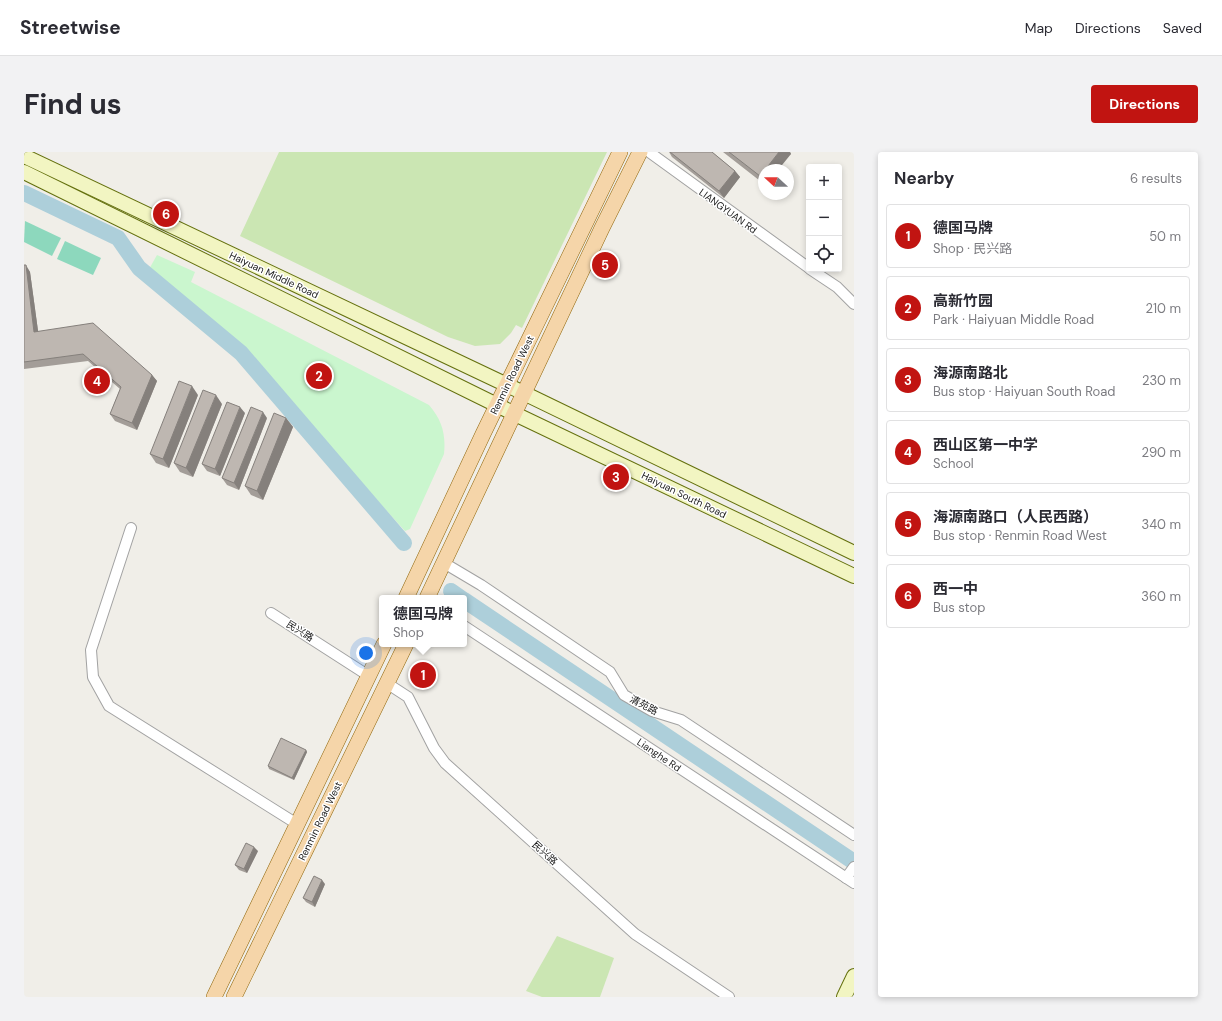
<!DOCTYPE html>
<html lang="en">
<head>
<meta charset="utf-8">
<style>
	:root { --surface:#fff; --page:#f2f2f3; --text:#2b2b33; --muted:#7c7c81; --line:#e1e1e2; --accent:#c11411 }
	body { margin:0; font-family:"DM Sans","Noto Sans SC",sans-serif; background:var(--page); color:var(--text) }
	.controls { position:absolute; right:12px; top:12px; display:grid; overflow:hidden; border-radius:4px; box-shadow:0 2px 6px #0003 }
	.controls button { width:36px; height:36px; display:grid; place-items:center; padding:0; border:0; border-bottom:1px solid var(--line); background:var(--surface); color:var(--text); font:20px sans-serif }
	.compass { position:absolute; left:734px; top:12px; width:36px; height:36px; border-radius:50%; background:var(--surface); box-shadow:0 2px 6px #0003; rotate:291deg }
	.you { position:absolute; left:342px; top:501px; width:14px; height:14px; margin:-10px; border:3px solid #fff; border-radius:50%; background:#1a73e8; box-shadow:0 0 0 6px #1a73e833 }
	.badge { display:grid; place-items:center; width:26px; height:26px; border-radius:50%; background:var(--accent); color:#fff; font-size:13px; font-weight:700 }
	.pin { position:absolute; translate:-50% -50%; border:2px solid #fff; box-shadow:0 1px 4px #0006 }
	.popup { position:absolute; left:355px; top:443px; width:88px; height:52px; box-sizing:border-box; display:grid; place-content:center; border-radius:4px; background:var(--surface); filter:drop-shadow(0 1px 3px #0005); font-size:13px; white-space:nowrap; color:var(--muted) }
	.popup b { font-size:15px; color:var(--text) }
	.popup::after { content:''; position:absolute; left:50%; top:100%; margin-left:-8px; border:8px solid transparent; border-top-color:var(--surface) }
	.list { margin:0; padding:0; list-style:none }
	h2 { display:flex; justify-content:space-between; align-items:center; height:52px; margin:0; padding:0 16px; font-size:17px }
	h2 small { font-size:13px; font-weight:400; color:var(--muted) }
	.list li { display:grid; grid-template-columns:26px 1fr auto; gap:12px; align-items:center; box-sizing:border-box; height:64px; margin:0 8px 8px; padding:0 8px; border:1px solid var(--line); border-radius:4px }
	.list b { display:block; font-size:15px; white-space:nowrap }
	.list p { margin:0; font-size:13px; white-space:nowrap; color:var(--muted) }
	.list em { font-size:13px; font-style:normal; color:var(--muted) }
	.icon { flex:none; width:22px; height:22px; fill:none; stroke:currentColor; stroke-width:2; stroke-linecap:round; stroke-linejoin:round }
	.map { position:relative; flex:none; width:830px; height:845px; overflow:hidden; border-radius:4px }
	header { display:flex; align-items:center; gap:24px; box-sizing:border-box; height:56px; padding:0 20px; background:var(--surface); border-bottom:1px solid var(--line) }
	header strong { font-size:19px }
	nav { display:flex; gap:22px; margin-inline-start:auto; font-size:14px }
	.intro { display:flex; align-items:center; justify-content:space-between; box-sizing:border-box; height:96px; padding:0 24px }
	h1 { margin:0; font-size:28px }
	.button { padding:10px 18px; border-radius:4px; background:var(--accent); color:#fff; font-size:14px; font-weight:700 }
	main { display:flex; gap:24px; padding:0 24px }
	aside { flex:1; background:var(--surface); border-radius:4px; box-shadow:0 2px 6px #0003 }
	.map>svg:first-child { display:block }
	.grass { fill:#cbe6b3 }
	.park { fill:#caf6ce }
	.pitch { fill:#8dd8bd }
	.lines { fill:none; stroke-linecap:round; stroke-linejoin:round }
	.river { stroke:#adcfda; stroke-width:16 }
	.street-casing { stroke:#a2a2a2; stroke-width:12 }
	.secondary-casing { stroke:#65710e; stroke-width:16 }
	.primary-casing { stroke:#91670c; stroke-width:16 }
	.street { stroke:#fff; stroke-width:10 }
	.secondary { stroke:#f2f5c2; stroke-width:14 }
	.primary { stroke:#f5d5a9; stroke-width:15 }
	.wall { fill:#a39d98 }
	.shaded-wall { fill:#85807c }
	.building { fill:#beb7b1; stroke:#85807c }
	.labels { text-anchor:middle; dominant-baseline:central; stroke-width:3; stroke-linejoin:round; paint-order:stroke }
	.street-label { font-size:10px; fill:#212121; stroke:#fff }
</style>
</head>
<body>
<header>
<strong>Streetwise</strong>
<nav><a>Map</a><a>Directions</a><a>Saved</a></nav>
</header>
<div class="intro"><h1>Find us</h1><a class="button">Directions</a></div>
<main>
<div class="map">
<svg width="830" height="845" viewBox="0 0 830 845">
	<rect width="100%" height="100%" fill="#f0eee8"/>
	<g class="grass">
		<polygon points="255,0 583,0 498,176 492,173 487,181 476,192 451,194 424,185 216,84"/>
		<polygon points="533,784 590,806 576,845 518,845 502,839"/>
	</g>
	<path class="park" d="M133,103L171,120L167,130L405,253C418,268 422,282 420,302L386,377L381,379L214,195L124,119Z"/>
	<g class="pitch">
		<polygon points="1,69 37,86 28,104 0,90"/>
		<polygon points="41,89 77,106 69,123 33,107"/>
	</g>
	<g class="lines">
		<g class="river">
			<polyline points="0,41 94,86 115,116 217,201 380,391"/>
			<polyline points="427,439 437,446"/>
			<polyline points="440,448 830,710"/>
		</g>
		<g class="street-casing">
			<g id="street">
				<polyline points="625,0 785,116"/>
				<polyline points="786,117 813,135 830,152"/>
				<polyline points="107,376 67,498 69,525 85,554 273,672"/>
				<polyline points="420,411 457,433 586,520 600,543 628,559 657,568 830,683"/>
				<polyline points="247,461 345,524"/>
				<polyline points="440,474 830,731"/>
				<polyline points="364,532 384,545 410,596 421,611 611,782 705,845"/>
				<polyline points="822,726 830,715"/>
			</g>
		</g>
		<g class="secondary-casing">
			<g id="secondary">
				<polyline points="0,4 483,233 830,401"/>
				<polyline points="0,20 491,262 830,424"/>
				<polyline points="820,845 830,824"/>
			</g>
		</g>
		<g class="primary-casing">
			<g id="primary">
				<polyline points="382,446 459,282 596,0"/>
				<polyline points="403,446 578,76 616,0"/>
				<polyline points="190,845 360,492"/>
				<polyline points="210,845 382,492"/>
			</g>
		</g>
		<use href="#street" class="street"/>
		<use href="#secondary" class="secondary"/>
		<use href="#primary" class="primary"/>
	</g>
	<g class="wall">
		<polygon points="645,0 688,0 711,19 716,25 700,46 648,5"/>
		<polygon points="699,0 766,0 767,2 740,18 740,32"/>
		<polygon points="0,113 6,120 14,179 128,223 133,229 113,278 91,269 86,262 96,237 64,209 0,217"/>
		<polygon points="174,243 145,316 132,311 126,302"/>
		<polygon points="198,252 169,325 156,320 150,311"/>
		<polygon points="221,261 196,324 183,319 178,312"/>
		<polygon points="243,266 215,338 203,333 198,326"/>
		<polygon points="262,266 269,275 239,348 227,343 221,334"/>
		<polygon points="282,598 283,600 270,628 245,617 244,614"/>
		<polygon points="234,699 223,721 215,718 211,713"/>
		<polygon points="301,732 291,755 282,750 279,746"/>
	</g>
	<g class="shaded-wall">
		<polygon points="755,0 766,0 767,2 754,18 741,18"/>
		<polygon points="711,19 716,25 700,46 695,39"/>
		<polygon points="740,19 740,30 736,24"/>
		<polygon points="2,113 6,120 15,186 10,180"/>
		<polygon points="128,223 133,229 113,278 108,271"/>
		<polygon points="168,234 174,243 145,316 139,307"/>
		<polygon points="192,243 198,252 169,325 162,316"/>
		<polygon points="216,255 221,261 196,324 191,317"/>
		<polygon points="239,260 243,266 215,338 210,331"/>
		<polygon points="262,266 269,275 239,348 233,339"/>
		<polygon points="282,598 283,600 270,628 268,626"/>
		<polygon points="230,695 234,699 223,721 220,717"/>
		<polygon points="298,728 301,732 291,755 288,750"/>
	</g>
	<g class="building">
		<polygon points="646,0 688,0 711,19 695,39"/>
		<polygon points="705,0 755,0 741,18 740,18 740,19 736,24"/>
		<polygon points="0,113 2,113 10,180 69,171 128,223 108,271 86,262 97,235 59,202 0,210"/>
		<polygon points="155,229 168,234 139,307 126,302"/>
		<polygon points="179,238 192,243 162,316 150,311"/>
		<polygon points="203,250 216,255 191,317 178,312"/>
		<polygon points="227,255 239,260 210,331 198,326"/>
		<polygon points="250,261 262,266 233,339 221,334"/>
		<polygon points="257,586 282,598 268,626 244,614"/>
		<polygon points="222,691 230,695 220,717 211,713"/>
		<polygon points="290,724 298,728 288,750 279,746"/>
	</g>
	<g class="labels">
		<g class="street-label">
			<text transform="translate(704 59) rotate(36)">LIANGYUAN Rd</text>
			<text transform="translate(250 123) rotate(25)">Haiyuan Middle Road</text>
			<text transform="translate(488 223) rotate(-64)">Renmin Road West</text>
			<text transform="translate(660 343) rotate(26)">Haiyuan South Road</text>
			<text transform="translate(276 479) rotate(32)">民兴路</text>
			<text transform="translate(620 553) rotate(27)">清苑路</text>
			<text transform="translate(635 603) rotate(34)">Lianghe Rd</text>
			<text transform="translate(296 669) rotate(-64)">Renmin Road West</text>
			<text transform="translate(521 701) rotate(42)">民兴路</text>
		</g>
	</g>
</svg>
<div class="controls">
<button>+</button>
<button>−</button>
<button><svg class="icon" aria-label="locate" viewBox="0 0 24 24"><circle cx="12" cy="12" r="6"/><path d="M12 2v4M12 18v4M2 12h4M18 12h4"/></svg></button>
</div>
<svg class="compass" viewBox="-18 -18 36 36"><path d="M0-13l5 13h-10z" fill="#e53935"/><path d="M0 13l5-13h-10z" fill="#7c7c81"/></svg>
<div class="you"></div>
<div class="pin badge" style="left:399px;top:523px">1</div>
<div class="popup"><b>德国马牌</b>Shop</div>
<div class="pin badge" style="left:295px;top:224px">2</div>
<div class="pin badge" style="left:592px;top:325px">3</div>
<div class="pin badge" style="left:73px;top:229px">4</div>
<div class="pin badge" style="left:581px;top:113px">5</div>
<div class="pin badge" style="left:142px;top:62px">6</div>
</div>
<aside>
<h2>Nearby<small>6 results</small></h2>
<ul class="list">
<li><span class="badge">1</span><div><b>德国马牌</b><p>Shop · 民兴路</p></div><em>50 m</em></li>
<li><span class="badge">2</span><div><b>高新竹园</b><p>Park · Haiyuan Middle Road</p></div><em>210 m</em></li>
<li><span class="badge">3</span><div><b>海源南路北</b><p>Bus stop · Haiyuan South Road</p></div><em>230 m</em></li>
<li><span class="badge">4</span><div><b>西山区第一中学</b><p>School</p></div><em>290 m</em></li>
<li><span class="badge">5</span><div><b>海源南路口（人民西路）</b><p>Bus stop · Renmin Road West</p></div><em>340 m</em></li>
<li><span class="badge">6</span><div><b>西一中</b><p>Bus stop</p></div><em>360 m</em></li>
</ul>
</aside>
</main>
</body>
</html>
